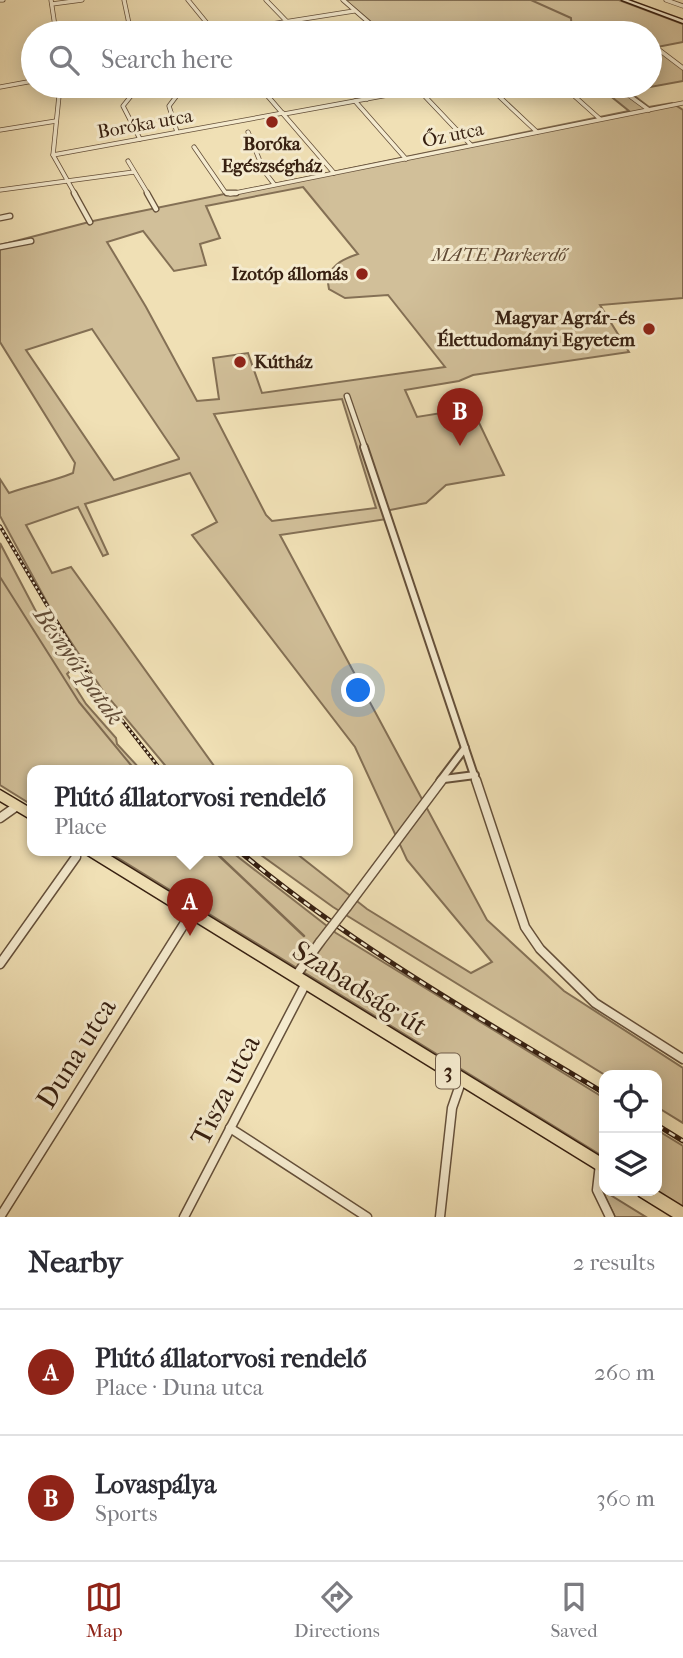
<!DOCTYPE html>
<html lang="en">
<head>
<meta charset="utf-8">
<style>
	:root { --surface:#fff; --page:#f2f2f3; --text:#2b2b33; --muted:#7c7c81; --line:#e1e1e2; --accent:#8f2418 }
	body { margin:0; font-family:"IM FELL French Canon",serif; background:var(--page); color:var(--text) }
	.controls { position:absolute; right:21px; bottom:21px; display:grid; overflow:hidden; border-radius:14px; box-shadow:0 4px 18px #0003 }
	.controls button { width:63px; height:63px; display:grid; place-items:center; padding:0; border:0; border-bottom:2px solid var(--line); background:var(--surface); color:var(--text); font:35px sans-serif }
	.you { position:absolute; left:359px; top:691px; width:24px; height:24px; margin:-18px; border:5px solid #fff; border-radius:50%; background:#1a73e8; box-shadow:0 0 0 10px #1a73e833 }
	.badge { display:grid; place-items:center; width:46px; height:46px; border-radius:50%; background:var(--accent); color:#fff; font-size:23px; font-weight:700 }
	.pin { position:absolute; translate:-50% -58px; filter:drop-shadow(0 2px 4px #0008) }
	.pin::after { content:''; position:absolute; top:37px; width:24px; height:21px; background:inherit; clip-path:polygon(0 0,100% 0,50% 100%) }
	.popup { position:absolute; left:27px; top:765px; width:326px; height:91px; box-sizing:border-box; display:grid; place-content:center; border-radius:14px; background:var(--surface); filter:drop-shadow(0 2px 5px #0005); font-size:23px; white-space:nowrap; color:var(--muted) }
	.popup b { font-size:26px; color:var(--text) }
	.popup::after { content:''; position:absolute; left:50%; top:100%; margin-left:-14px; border:14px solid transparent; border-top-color:var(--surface) }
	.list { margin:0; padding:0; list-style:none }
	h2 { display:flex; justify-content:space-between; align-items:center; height:91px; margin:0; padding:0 28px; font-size:30px }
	h2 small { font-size:23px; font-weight:400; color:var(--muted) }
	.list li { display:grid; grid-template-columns:46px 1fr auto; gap:21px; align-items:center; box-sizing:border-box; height:126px; padding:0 28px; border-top:2px solid var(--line) }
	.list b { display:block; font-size:26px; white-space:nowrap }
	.list p { margin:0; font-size:23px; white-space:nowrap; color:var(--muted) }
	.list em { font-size:23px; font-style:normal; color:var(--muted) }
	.icon { flex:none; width:38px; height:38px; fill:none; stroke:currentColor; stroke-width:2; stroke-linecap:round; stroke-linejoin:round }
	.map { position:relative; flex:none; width:683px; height:1217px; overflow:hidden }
	.search { position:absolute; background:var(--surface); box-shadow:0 4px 18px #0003; left:21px; right:21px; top:21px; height:77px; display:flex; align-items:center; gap:18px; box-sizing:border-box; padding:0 24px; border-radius:38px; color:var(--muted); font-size:26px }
	.sheet { height:343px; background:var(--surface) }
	nav { display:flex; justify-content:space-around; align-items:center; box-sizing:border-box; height:98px; border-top:2px solid var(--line); background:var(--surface); font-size:19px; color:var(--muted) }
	nav a { display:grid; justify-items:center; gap:4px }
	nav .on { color:var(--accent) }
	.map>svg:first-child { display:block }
	.green { fill:#d1bf99; stroke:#847055; stroke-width:2; fill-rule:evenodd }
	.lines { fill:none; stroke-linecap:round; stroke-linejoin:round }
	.stream-far1 { stroke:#806c52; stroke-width:2 }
	.stream { stroke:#806c52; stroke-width:2.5 }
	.street-far3-casing { stroke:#65503a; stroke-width:5 }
	.street-far2-casing { stroke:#65503a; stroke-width:7 }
	.street-far1-casing { stroke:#65503a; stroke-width:10 }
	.street-casing { stroke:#65503a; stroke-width:11 }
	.secondary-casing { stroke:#372011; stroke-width:3 }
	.primary-casing { stroke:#372011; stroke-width:3 }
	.street-far3 { stroke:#f5ebcf; stroke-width:3.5 }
	.street-far2 { stroke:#f5ebcf; stroke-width:4.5 }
	.street-far1 { stroke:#f5ebcf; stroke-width:6 }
	.street { stroke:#f5ebcf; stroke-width:8 }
	.secondary { fill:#f5ebcf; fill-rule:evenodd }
	.primary { fill:#f0e0b5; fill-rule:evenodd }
	.rail-far1-casing { stroke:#372011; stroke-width:3.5 }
	.rail-casing { stroke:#372011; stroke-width:5 }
	.rail-far1 { stroke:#f5ebcf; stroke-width:2; stroke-dasharray:2.5; stroke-linecap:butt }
	.rail { stroke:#f5ebcf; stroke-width:2.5; stroke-dasharray:7; stroke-linecap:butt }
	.street-bridge-casing { stroke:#65503a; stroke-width:11; stroke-linecap:butt }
	.street-bridge { stroke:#f5ebcf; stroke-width:8 }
	.poi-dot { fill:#8f2418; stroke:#f5ebcf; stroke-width:2.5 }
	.labels { text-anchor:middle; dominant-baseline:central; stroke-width:6; stroke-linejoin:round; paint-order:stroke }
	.far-street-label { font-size:19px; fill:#372011; stroke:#f5ebcf }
	.far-poi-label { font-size:19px; font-weight:bold; fill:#372011; stroke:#f5ebcf; text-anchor:end }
	.far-park-label { font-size:19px; font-style:italic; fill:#5e4833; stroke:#f5ebcf }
	.shield { fill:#f5ebcf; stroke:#705d4a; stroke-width:2 }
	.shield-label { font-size:21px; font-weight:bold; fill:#372011 }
	.water-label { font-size:24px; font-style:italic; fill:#624c37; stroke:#f5ebcf }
	.near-street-label { font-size:28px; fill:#372011; stroke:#f5ebcf }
</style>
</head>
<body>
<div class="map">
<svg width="683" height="1217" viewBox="0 0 683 1217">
	<rect width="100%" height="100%" fill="#f0e0b5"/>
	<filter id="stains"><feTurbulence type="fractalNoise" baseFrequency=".00286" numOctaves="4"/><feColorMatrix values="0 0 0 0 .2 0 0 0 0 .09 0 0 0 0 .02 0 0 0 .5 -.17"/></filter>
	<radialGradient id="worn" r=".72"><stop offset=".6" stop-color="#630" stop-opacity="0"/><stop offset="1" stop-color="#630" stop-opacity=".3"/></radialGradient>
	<g class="green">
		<path d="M345,0H619L683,24V42L657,47L683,67V81L628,91L649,107L672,103L683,110V298L600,305L629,352L473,375L459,381L405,390L417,417L472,408L504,475L446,485L426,503L385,511L387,519L280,535L487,920L564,991L683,1068V1123L657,1107V1075H605L333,907L254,850H292L367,909L471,973L492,962L407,860L355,747L192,535L217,522L190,473L85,504L108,554L103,556L78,507L26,525L52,573L71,567L217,770H169L103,691L56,619L0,516V479L9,493C31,485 51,482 73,473L75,463L0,342V245L93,221L629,111L598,86H650V33H384ZM303,187L358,254C343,259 335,263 327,277L329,289L345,298L388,295L445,367L262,393L248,353L213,358L219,399L197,401L146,307L107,242L143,231L174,271L206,265L200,244L220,238L206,206ZM92,329L179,458V459L114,480L26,350ZM342,399L376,508L272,521L266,515L214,414Z"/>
		<polygon points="0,543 41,621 71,670 67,674 86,704 116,738 117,744 141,770 32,770 32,805 0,785"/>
		<polygon points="105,850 227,850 233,853 336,933 604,1098 604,1157"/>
		<polygon points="657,1130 683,1146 683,1210 653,1191 657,1191"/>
		<polygon points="600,1186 604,1191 646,1217 615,1217"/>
	</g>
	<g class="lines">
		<g class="stream-far1">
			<polyline points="531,0 571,18 572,33"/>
			<polyline points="0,577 79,702 135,770"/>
		</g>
		<polyline class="stream" points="213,850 304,936"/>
		<g class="street-far3-casing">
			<g id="street-far3">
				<polyline points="0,0 3,0"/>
				<polyline points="51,0 56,33"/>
				<polyline points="124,0 131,33"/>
				<polyline points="188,0 215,33"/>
				<polyline points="266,0 298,33"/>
				<polyline points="343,0 381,33"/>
				<polyline points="666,0 683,6"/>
				<polyline points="52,4 82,0"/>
				<polyline points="215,33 354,11"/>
				<polyline points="654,46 683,68"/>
				<polyline points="60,86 53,155 75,194"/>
				<polyline points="139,86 123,106 140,139"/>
				<polyline points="259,86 334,173"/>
				<polyline points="353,86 367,99"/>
				<polyline points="488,86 537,132"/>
				<polyline points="563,86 600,119"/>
				<polyline points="0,87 33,81"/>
				<polyline points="418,89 471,145"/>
				<polyline points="59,90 84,86"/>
				<polyline points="623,91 649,110"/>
				<polyline points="355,101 406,159"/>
				<polyline points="284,114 437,86"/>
				<polyline points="0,130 56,121"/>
				<polyline points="177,132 169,106 184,86"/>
				<polyline points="248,132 264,171 274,184"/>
				<polyline points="194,147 225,192 230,194 683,103"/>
				<polyline points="53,155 283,113"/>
				<polyline points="128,161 148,194"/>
				<polyline points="0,190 134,172"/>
			</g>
		</g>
		<g class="street-far2-casing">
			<g id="street-far2">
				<polyline points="74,193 90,222"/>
				<polyline points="147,193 156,209"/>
				<polyline points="227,193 236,193"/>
				<polyline points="0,218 10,216"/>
				<polyline points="0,247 31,241"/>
				<polyline points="347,396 365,448"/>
			</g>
		</g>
		<g class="street-far1-casing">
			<g id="street-far1">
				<polyline points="364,447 476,781"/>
				<polyline points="444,779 475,775"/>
				<polyline points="440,781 465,748"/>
			</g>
		</g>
		<g class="street-casing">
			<g id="street">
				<polyline points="476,780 525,927 540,949 595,1003 683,1059"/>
				<polyline points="0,818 17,806"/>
				<polyline points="347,907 442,780"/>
				<polyline points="0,964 76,857"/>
				<polyline points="295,977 320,942"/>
				<polyline points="230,1128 367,1217"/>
				<polyline points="600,1164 597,1190 610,1217"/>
				<polyline points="0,1217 191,913"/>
				<polyline points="184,1217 306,983"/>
				<polyline points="440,1217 452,1108 462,1079"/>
			</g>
		</g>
		<g class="secondary-casing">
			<polygon id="secondary" points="622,0 628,0 683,20 683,23"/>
		</g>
		<g class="primary-casing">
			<g id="primary">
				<polygon points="0,790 32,809 32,820 0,801"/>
				<polygon points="84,850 101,850 604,1159 604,1174 86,854"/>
				<polygon points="637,1191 657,1191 683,1207 683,1217 673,1217 639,1196"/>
			</g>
		</g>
		<use href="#street-far3" class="street-far3"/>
		<use href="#street-far2" class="street-far2"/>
		<use href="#street-far1" class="street-far1"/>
		<use href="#street" class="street"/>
		<use href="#secondary" class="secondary"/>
		<use href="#primary" class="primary"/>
		<g class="rail-far1-casing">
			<polyline id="rail-far1" points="0,526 93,683 161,770"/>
		</g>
		<g class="rail-casing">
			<g id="rail">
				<path d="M238,850C351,945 478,1017 604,1093"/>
				<polyline points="657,1125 683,1141"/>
			</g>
		</g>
		<use href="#rail-far1" class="rail-far1"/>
		<use href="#rail" class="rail"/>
		<g class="street-bridge-casing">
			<polyline id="street-bridge" points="320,942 347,907"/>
		</g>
		<use href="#street-bridge" class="street-bridge"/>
	</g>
	<g class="poi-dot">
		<circle cx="272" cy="122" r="7"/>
		<circle cx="362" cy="274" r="7"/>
		<circle cx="649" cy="329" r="7"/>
		<circle cx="240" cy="362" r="7"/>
	</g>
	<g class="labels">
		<g class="far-street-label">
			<text transform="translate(145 124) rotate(-10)">Boróka utca</text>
			<text transform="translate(453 135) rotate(-12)">Őz utca</text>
		</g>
		<g class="far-poi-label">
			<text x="272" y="144" text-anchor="middle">Boróka<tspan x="272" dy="22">Egészségház</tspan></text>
			<text x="348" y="274">Izotóp állomás</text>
			<text x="635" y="318">Magyar Agrár- és<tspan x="635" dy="22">Élettudományi Egyetem</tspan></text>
			<text x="254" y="362" text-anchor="start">Kútház</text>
		</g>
		<g class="far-park-label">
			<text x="499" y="255">MATE Parkerdő</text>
		</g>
		<rect class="shield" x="436" y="1053.5" width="24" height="35" rx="5"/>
		<g class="shield-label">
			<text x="448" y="1071">3</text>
		</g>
		<g class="water-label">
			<text transform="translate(79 666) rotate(55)">Besnyői-patak</text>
		</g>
		<g class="near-street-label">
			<text transform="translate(360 988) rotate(32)">Szabadság út</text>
			<text transform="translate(76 1053) rotate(-58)">Duna utca</text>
			<text transform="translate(225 1090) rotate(-63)">Tisza utca</text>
		</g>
	</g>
	<rect width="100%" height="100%" filter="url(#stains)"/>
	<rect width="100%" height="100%" fill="url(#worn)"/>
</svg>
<div class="controls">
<button><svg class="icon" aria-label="locate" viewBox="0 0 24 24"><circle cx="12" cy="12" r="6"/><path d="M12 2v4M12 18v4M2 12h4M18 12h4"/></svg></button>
<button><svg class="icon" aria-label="layers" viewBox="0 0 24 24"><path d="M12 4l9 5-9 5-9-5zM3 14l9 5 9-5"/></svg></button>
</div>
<div class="you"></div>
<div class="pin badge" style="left:190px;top:936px">A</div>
<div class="popup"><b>Plútó állatorvosi rendelő</b>Place</div>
<div class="pin badge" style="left:460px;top:446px">B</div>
<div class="search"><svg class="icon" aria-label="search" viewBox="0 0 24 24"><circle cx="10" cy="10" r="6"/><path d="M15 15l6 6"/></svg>Search here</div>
</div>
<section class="sheet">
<h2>Nearby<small>2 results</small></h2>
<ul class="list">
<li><span class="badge">A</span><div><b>Plútó állatorvosi rendelő</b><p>Place · Duna utca</p></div><em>260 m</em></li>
<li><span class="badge">B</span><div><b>Lovaspálya</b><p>Sports</p></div><em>360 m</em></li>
</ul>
</section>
<nav>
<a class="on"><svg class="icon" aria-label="map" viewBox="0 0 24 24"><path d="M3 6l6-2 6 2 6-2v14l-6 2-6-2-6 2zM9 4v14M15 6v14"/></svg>Map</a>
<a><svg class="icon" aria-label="directions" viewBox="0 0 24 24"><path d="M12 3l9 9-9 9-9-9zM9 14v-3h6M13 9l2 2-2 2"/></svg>Directions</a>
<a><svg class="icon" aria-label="saved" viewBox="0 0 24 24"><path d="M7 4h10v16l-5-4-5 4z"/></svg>Saved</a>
</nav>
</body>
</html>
